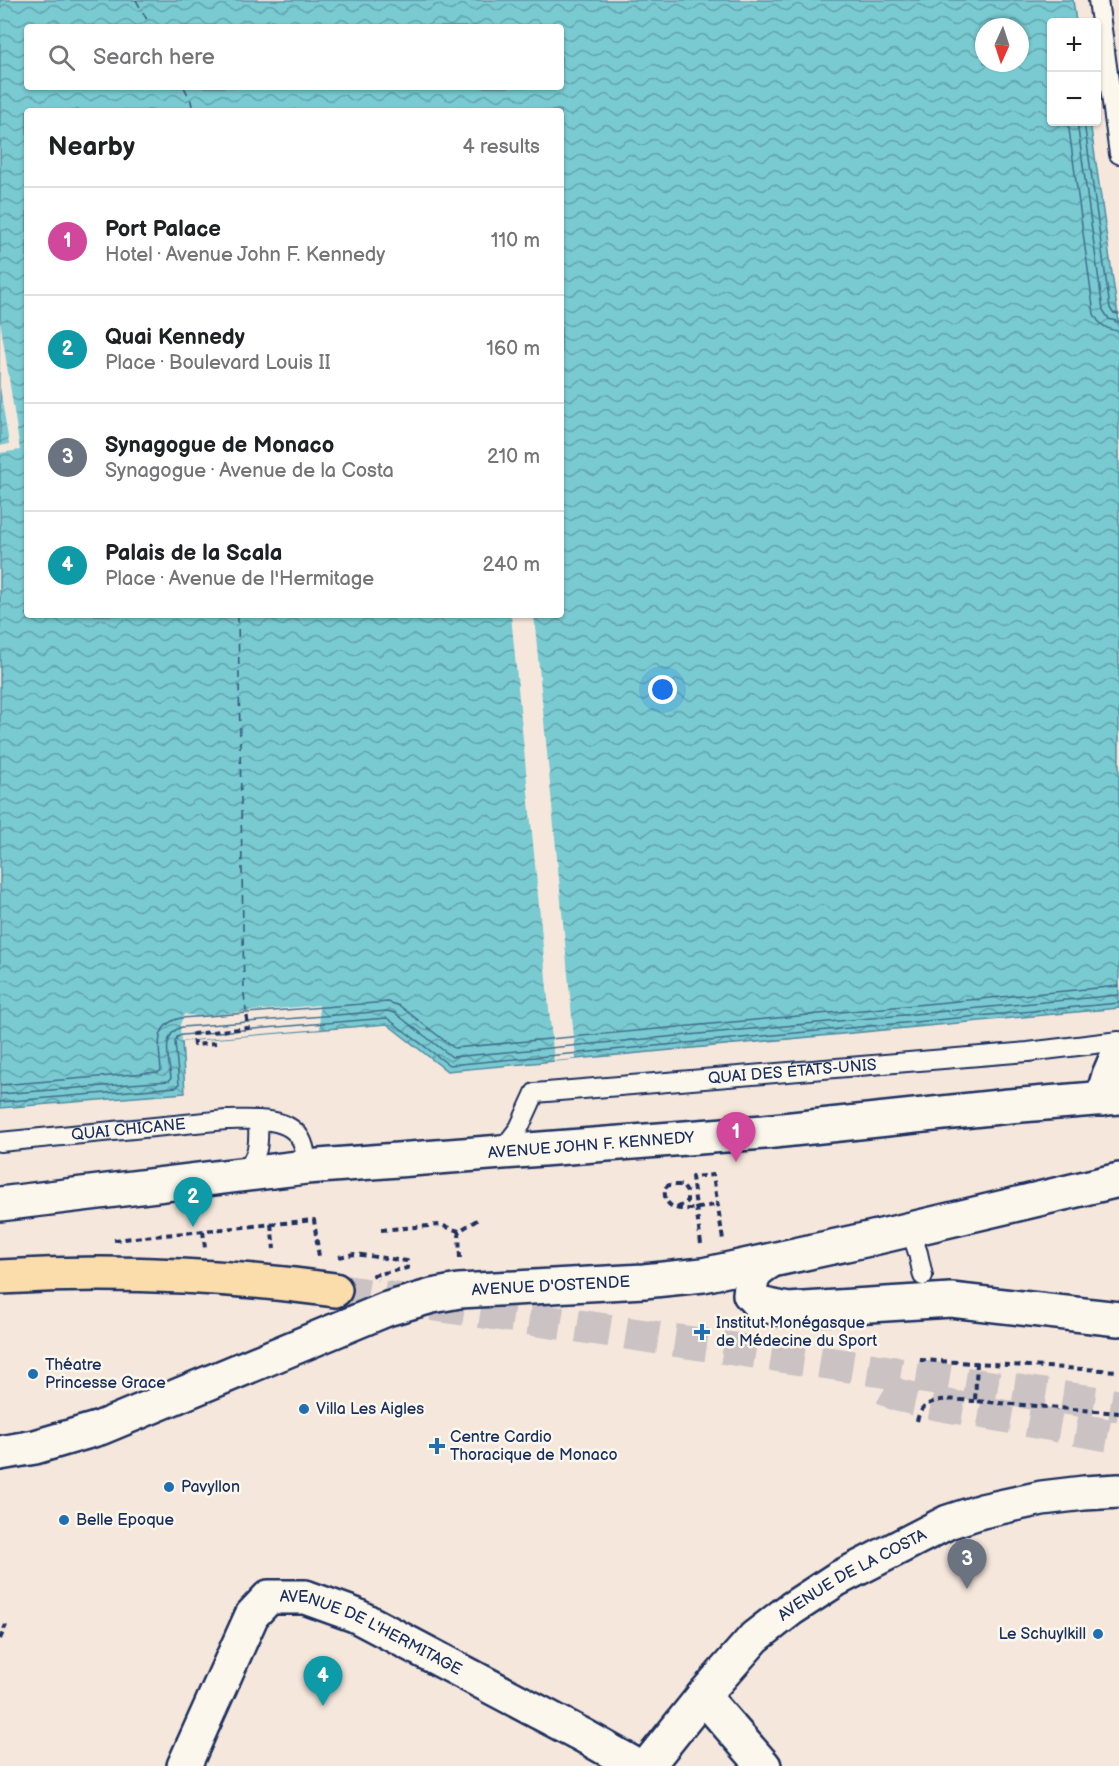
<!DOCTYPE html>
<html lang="en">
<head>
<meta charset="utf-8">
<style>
	:root { --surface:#fff; --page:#f2f2f2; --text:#202124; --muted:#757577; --line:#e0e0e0; --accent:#db2777 }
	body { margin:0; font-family:"Balsamiq Sans",sans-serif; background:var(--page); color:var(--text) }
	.controls { position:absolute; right:18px; top:18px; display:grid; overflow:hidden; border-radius:6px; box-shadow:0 2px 4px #0004 }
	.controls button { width:54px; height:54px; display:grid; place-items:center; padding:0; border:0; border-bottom:2px solid var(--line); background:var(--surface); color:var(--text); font:30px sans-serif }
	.compass { position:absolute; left:975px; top:18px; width:54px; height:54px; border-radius:50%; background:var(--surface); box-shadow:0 2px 4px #0004; rotate:183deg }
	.you { position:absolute; left:663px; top:690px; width:21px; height:21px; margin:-15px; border:4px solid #fff; border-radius:50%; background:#1a73e8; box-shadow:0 0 0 9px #1a73e833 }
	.badge { display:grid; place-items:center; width:39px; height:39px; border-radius:50%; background:var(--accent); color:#fff; font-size:20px; font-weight:700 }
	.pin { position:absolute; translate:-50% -50px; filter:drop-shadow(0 2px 3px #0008) }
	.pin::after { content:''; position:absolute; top:32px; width:21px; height:18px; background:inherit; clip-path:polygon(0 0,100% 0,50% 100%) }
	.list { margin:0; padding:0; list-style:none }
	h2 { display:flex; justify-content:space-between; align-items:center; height:78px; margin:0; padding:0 24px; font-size:26px }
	h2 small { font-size:20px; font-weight:400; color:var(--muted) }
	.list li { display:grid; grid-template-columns:39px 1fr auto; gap:18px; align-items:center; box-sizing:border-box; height:108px; padding:0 24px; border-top:2px solid var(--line) }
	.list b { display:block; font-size:22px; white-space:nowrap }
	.list p { margin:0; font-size:20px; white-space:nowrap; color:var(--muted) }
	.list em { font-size:20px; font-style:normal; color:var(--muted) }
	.icon { flex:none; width:33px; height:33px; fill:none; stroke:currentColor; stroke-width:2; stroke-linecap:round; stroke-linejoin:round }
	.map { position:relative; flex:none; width:1119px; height:1766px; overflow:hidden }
	.search { position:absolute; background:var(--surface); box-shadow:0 2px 4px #0004; left:24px; top:24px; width:540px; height:66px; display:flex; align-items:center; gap:15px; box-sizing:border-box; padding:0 21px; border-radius:6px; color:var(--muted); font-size:22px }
	.panel { position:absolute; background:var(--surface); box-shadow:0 2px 4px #0004; left:24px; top:108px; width:540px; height:510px; border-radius:6px }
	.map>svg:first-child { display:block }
	.water { fill:url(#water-waves); stroke:#538ca3; stroke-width:1.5; fill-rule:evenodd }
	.pier { fill:#f6e7dc }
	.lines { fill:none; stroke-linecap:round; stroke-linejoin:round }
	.shore { stroke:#416d8c; stroke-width:1.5 }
	.ferry { stroke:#32567b; stroke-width:1.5; stroke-dasharray:8 6; stroke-linecap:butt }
	.primary-tunnel { stroke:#cac2c3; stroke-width:33; stroke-dasharray:33 16; stroke-linecap:butt }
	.lane-casing { stroke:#1b2f5e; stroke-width:22 }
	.street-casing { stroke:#1b2f5e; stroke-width:38 }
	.secondary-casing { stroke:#1b2f5e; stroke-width:38 }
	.primary-casing { stroke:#1b2f5e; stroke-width:38 }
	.path { stroke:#1b2f5e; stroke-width:4; stroke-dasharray:6 4.5; stroke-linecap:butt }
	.lane { stroke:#fbf7ec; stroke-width:18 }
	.street { stroke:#fbf7ec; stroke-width:33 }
	.secondary { stroke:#fbf7ec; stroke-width:33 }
	.primary { stroke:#faddab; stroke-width:33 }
	.poi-dot { fill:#1f6fb2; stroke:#fbf7ec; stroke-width:2 }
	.labels { text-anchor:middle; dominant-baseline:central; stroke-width:5; stroke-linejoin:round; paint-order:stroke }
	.street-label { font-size:16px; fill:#1b2f5e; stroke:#fbf7ec }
	.poi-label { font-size:16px; fill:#1b2f5e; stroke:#fbf7ec; text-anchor:start }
</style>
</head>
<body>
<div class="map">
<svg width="1119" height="1766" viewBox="0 0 1119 1766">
	<defs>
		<pattern id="water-waves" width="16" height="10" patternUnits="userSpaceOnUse" patternTransform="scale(1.5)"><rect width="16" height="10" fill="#79cad1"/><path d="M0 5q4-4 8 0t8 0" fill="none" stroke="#62a4ad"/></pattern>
	</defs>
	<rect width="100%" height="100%" fill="#f6e7dc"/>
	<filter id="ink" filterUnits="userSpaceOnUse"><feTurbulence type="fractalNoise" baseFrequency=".0167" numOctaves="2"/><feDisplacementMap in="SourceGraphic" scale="12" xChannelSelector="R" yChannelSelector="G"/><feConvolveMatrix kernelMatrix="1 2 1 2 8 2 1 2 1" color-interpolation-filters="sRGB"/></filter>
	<g filter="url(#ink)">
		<path class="water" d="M0,0H1073L1076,22H1052V122H1090L1119,322V1008L447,1071L387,1024L182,1041L185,1093L0,1108ZM27,27H561V87H27ZM984,27H1020V63H984ZM27,111H561V615H27Z"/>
		<g class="pier">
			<polygon points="0,320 20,450 0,453 0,446 9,444 0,387"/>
			<polygon points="511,615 534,615 576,1059 554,1061"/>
			<polygon points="319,1005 320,1029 181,1041 180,1025 184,1014 197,1016"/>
		</g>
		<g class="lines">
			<g class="shore">
				<path d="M1068,122L1094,314C1099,325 1107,330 1119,331"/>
				<polyline points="1077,122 1103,310 1109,319 1119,322"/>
				<polyline points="1084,122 1110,308 1113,313 1119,314"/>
				<path d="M0,1085L159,1072L161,1070C159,1048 153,1024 181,1018L388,1002L400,1006L454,1048L1119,986"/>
				<path d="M0,1094L169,1081L171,1078C169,1061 160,1033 182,1027L387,1011L395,1013L452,1057L1119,995"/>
				<polyline points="0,1102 177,1087 179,1084 175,1042 177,1037 182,1035 387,1018 449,1065 1119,1003"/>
			</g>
			<g class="ferry">
				<polyline points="136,0 151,27"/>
				<polyline points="184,87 191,101 193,111"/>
				<polyline points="238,615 244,994 246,1011"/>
			</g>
			<g class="primary-tunnel">
				<polyline points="335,1290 1119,1406"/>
				<polyline points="885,1388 897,1395 937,1404 1119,1437"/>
			</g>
			<g class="lane-casing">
				<g id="lane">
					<polyline points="1098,0 1119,154"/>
					<path id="s1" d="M0,1142L226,1120C252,1120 295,1114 304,1147C306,1153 306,1160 306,1167"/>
					<path id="s2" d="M500,1153L519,1128L535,1093L1028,1052L1119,1041"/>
					<path d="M243,1175C259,1155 259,1145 258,1120"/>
					<polyline points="910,1229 918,1253 923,1276"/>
				</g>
			</g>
			<g class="street-casing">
				<g id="street">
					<polyline points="1102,1099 1109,1075 1119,1052"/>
					<path d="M769,1262C753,1272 752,1275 750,1294L759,1304L788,1310L951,1300L1119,1319"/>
					<polyline points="703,1696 764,1766"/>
					<path id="s3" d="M184,1766L252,1615L269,1597H305L355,1615L584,1736L637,1766"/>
					<path id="s4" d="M647,1766L703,1696L755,1637L791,1609L837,1579L948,1522L982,1511L1042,1498L1084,1493L1119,1491"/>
				</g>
			</g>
			<g class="secondary-casing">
				<g id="secondary">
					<path id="s5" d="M0,1204L306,1167L764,1132L1009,1106L1119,1097"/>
					<path id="s6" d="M0,1453L35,1447L100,1428L387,1309L432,1296L459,1291L644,1281L703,1275L869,1239L1119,1180"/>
				</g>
			</g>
			<g class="primary-casing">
				<path id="primary" d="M0,1277C112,1270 224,1275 335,1290"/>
			</g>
			<g class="path">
				<polyline points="216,1043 194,1045 193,1034 248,1028 246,1011"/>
				<path d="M677,1208L687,1202V1192L682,1185H669L665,1188C661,1219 700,1208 718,1204"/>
				<polyline points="271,1224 274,1249"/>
				<polyline points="381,1230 440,1225 459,1231 477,1220"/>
				<polyline points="203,1231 205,1248"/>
				<polyline points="459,1231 460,1260"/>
				<polyline points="114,1240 314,1220 319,1257"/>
				<polyline points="701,1244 692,1177 713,1175 723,1240"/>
				<polyline points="339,1257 354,1254 407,1261 407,1268 374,1275 378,1280"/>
				<polyline points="920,1360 1119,1371"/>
				<polyline points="977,1362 975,1401 1119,1413"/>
				<path d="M917,1421C923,1393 953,1400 975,1401"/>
				<polyline points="0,1639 6,1625"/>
			</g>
			<use href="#lane" class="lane"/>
			<use href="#street" class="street"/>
			<use href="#secondary" class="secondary"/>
			<use href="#primary" class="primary"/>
		</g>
	</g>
	<g class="poi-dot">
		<path d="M699 1323h6v6h6v6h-6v6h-6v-6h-6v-6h6z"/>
		<circle cx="33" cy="1374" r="6"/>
		<circle cx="304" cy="1409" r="6"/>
		<path d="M434 1437h6v6h6v6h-6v6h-6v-6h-6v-6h6z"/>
		<circle cx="169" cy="1487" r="6"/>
		<circle cx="64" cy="1520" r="6"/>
		<circle cx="1098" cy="1634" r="6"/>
	</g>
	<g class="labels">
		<g class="street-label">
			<text stroke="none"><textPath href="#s2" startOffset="328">QUAI DES ÉTATS-UNIS</textPath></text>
			<text stroke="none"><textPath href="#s1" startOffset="129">QUAI CHICANE</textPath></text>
			<text stroke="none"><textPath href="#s5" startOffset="594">AVENUE JOHN F. KENNEDY</textPath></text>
			<text stroke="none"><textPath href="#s6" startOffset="580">AVENUE D'OSTENDE</textPath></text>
			<text stroke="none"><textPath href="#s4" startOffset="284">AVENUE DE LA COSTA</textPath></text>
			<text stroke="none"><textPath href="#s3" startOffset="300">AVENUE DE L'HERMITAGE</textPath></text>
		</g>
		<g class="poi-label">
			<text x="716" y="1323">Institut Monégasque<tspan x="716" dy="18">de Médecine du Sport</tspan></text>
			<text x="45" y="1365">Théatre<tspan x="45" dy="18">Princesse Grace</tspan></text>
			<text x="316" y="1409">Villa Les Aigles</text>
			<text x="450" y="1437">Centre Cardio<tspan x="450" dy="18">Thoracique de Monaco</tspan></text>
			<text x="181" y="1487">Pavyllon</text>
			<text x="76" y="1520">Belle Epoque</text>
			<text x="1086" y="1634" text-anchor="end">Le Schuylkill</text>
		</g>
	</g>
</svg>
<div class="controls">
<button>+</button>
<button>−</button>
</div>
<svg class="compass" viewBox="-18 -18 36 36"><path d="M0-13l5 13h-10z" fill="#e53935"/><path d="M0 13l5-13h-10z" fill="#757577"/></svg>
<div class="you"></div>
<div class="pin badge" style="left:736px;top:1162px;background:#d1479c">1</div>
<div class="pin badge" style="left:193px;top:1227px;background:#0f9aa8">2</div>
<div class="pin badge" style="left:967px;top:1589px;background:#6b7280">3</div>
<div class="pin badge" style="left:323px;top:1706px;background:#0f9aa8">4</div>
<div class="search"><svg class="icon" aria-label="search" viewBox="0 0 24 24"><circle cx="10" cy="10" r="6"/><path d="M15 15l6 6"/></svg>Search here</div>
<section class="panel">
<h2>Nearby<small>4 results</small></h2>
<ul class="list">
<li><span class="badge" style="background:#d1479c">1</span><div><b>Port Palace</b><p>Hotel · Avenue John F. Kennedy</p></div><em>110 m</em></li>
<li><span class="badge" style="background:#0f9aa8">2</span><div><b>Quai Kennedy</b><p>Place · Boulevard Louis II</p></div><em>160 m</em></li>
<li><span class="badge" style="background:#6b7280">3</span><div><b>Synagogue de Monaco</b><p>Synagogue · Avenue de la Costa</p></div><em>210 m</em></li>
<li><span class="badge" style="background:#0f9aa8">4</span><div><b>Palais de la Scala</b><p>Place · Avenue de l'Hermitage</p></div><em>240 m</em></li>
</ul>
</section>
</div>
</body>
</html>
